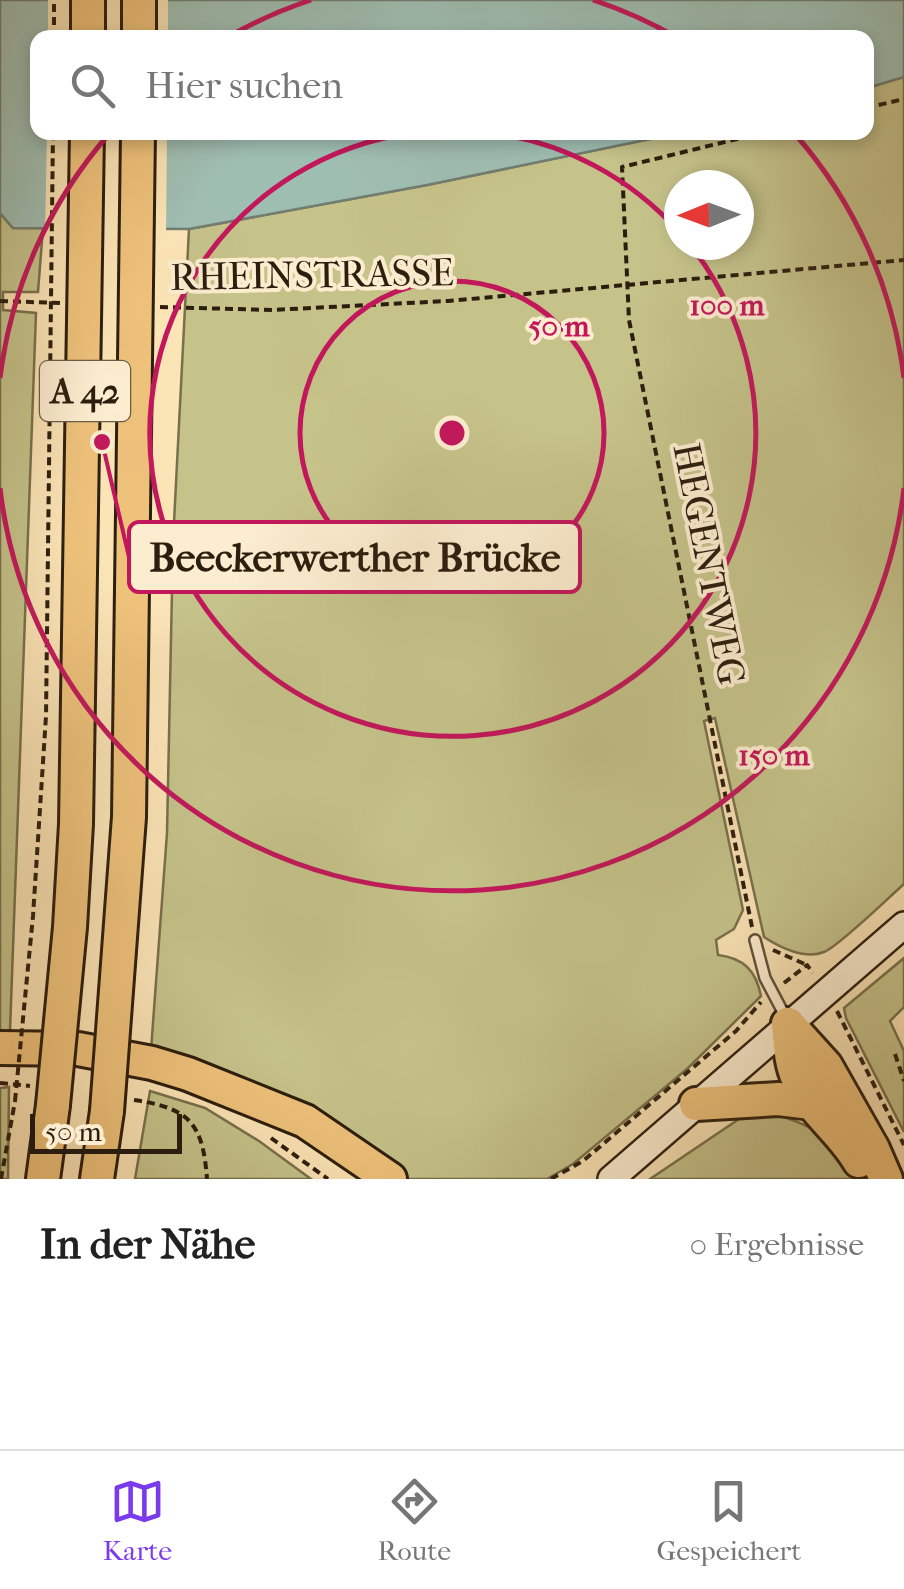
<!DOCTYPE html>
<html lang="de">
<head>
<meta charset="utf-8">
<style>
	:root { --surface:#fff; --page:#f2f2f2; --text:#222; --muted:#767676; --line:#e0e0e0; --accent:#7c3aed }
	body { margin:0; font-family:"IM FELL French Canon",serif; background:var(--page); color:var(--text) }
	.compass { position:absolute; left:664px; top:170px; width:90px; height:90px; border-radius:50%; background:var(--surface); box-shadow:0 5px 15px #0003; rotate:269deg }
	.scale { position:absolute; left:30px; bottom:25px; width:152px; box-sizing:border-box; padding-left:10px; border:5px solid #2c1e0e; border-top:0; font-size:28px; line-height:35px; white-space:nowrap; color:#2c1e0e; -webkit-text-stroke:8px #fcedd0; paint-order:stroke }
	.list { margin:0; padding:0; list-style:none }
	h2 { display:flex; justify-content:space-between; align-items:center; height:130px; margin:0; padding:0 40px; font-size:42px }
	h2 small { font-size:32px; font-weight:400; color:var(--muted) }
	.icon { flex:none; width:55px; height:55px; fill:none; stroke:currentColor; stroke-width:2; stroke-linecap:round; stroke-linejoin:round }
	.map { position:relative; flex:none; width:904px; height:1179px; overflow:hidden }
	.search { position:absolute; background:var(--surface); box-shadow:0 5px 15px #0003; left:30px; right:30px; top:30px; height:110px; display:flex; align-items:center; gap:25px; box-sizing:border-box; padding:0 35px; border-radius:20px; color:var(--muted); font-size:38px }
	.sheet { height:270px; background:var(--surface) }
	nav { display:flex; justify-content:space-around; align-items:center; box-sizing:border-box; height:140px; border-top:2px solid var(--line); background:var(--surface); font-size:28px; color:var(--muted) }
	nav a { display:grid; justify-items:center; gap:5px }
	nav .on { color:var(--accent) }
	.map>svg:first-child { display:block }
	.green { fill:#c5c28a; stroke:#78704c; stroke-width:2.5; fill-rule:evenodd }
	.water { fill:#9fbeb2; stroke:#717e70; stroke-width:2.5 }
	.pier { fill:#fbe4b6 }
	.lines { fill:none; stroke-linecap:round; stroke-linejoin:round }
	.lane-casing { stroke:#605038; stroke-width:14 }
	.secondary-casing { stroke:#2c1e0e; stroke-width:30 }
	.highway-casing { stroke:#2c1e0e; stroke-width:38 }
	.path { stroke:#2c1e0e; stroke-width:4; stroke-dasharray:8 5; stroke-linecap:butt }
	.lane { stroke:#fcedd0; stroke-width:9 }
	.secondary { stroke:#fcedd0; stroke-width:25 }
	.highway { stroke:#eec27b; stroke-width:32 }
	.highway-bridge-casing { stroke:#2c1e0e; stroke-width:38; stroke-linecap:butt }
	.path-bridge { stroke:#2c1e0e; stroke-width:4; stroke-dasharray:8 5; stroke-linecap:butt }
	.highway-bridge { stroke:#eec27b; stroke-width:32 }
	.ring { fill:none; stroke:#c2185b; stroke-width:5 }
	.labels { text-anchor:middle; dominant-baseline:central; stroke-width:8; stroke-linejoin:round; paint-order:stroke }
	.shield { fill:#fcedd0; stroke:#6a5c48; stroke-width:2.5 }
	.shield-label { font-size:35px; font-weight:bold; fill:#2c1e0e }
	.street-label { font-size:38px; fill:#2c1e0e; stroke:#fcedd0 }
	.centre { fill:#c2185b; stroke:#fcedd0; stroke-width:5 }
	.ring-label { font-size:30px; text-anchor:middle; font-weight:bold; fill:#c2185b; stroke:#fcedd0; stroke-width:8; stroke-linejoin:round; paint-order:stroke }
	.leader { fill:none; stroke:#c2185b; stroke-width:4 }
	.callout-dot { fill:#c2185b; stroke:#fcedd0; stroke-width:4 }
	.callout { fill:#fcedd0; stroke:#c2185b; stroke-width:4 }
	.callout-label { font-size:40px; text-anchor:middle; font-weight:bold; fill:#2c1e0e }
</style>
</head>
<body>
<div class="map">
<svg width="904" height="1179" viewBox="0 0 904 1179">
	<rect width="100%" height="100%" fill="#fbe4b6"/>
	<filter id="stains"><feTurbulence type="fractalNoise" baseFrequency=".002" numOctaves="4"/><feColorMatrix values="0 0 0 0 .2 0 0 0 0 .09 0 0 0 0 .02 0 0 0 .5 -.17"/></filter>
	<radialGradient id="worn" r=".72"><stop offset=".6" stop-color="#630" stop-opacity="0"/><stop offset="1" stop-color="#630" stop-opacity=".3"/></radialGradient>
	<g class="green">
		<path d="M904,77V884C888,898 839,946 824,952C805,960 779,947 764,937L715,718L704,721L743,910L734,929L716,940L718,955C744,958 756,971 761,996L687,1069L573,1164L547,1179H404L151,1050L167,833L173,542L189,229L427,185L679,133L866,132L867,88ZM679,185H739V245H679Z"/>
		<polygon points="0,213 13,228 43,228 38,292 3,292 3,310 36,313 10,1031 0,1032"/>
		<polygon points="904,958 904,1007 890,1021 904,1051 904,1132 846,1018 844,1008"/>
		<polygon points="9,1087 8,1179 0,1179 0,1088"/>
		<polygon points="150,1091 205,1108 259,1141 311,1179 135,1179"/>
		<path d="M768,1112C810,1124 838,1137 853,1179H650L745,1115Z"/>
	</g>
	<polygon class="water" points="0,0 904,0 904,77 867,88 866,38 38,38 38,132 679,133 427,185 189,229 13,228 0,213"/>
	<g class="pier">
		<polygon points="48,0 168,0 168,38 48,37"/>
		<polygon points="47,133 167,133 166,234 45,233"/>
	</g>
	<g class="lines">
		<g class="lane-casing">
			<polyline id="lane" points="755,940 765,978 785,1016"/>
		</g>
		<g class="secondary-casing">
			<polyline id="secondary" points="611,1179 904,925"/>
		</g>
		<g class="highway-casing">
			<g id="highway">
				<polyline points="88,38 88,0"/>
				<polyline points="139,38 139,0"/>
				<polyline points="788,1024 826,1066 873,1149 886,1179"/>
				<path d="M788,1024C790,1042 790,1062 798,1079C811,1111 842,1131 859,1161"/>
				<polyline points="0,1048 78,1049 152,1063 188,1074 305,1121 390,1179"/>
				<polyline points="696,1104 778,1099 812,1103"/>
				<polyline points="43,1179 53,1105"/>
				<polyline points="97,1179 107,1111"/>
			</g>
		</g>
		<g class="path">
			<polyline points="54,38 54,0"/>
			<polyline points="866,108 904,99"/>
			<polyline points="0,301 60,303"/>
			<polyline points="160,307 272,310 448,301 904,260"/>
			<polyline points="752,927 629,320 622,167 766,132"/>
			<polyline points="773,950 807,965"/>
			<polyline points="784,983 807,965 813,973"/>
			<polyline points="837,1011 904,1145"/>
			<polyline points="895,1054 904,1081"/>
			<polyline points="0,1083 30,1086"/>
			<path d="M134,1100C190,1108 203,1124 207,1179"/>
			<polyline points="271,1138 328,1179"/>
			<polyline points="1,1179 15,1101"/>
			<polyline points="551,1179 583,1161 736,1031 761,1002"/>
		</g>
		<use href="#lane" class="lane"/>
		<use href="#secondary" class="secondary"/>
		<use href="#highway" class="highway"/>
		<g class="highway-bridge-casing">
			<g id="highway-bridge">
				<polyline points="53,1105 70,927 76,824 87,132"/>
				<polyline points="107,1111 129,817 138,132"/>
			</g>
		</g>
		<polyline class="path-bridge" points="15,1101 33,916 46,716 53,132"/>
		<use href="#highway-bridge" class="highway-bridge"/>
	</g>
	<g class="ring">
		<circle cx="452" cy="433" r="152"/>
		<path d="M492 133A303 303 0 0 1 679 232M691 246A303 303 0 1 1 412 133"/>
		<path d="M904 488A455 455 0 0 1 0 488M0 378A455 455 0 0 1 109 134M228 37A455 455 0 0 1 311 0M593 0A455 455 0 0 1 676 37M795 134A455 455 0 0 1 904 378"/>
	</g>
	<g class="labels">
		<rect class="shield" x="40" y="361" width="90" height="60" rx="8"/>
		<g class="shield-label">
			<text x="85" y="391">A 42</text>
		</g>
		<g class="street-label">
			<text transform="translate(312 275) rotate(-1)">RHEINSTRASSE</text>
			<text transform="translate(709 564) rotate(79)">HEGENTWEG</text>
		</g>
	</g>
	<circle cx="452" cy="433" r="15" class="centre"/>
	<g class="ring-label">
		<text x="727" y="315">100 m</text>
		<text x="559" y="336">50 m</text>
		<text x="774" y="765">150 m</text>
	</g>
	<path class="leader" d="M102 442L129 557"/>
	<circle class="callout-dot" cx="102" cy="442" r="10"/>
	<rect class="callout" x="129" y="522" width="451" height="70" rx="10"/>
	<g class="callout-label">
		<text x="355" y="571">Beeckerwerther Brücke</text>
	</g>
	<rect width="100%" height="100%" filter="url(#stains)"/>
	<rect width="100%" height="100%" fill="url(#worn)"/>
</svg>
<svg class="compass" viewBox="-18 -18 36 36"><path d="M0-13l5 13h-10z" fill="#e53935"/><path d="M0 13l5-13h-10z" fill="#767676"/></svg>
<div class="scale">50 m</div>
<div class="search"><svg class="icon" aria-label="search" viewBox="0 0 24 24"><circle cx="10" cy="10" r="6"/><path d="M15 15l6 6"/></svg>Hier suchen</div>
</div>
<section class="sheet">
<h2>In der Nähe<small>0 Ergebnisse</small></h2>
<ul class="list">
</ul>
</section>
<nav>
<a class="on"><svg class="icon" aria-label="map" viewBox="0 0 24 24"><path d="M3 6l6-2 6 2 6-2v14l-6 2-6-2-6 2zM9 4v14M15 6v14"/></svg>Karte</a>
<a><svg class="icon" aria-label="directions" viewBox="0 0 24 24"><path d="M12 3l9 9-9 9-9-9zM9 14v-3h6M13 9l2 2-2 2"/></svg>Route</a>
<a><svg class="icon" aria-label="saved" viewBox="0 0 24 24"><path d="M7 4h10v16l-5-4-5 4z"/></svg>Gespeichert</a>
</nav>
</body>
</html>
